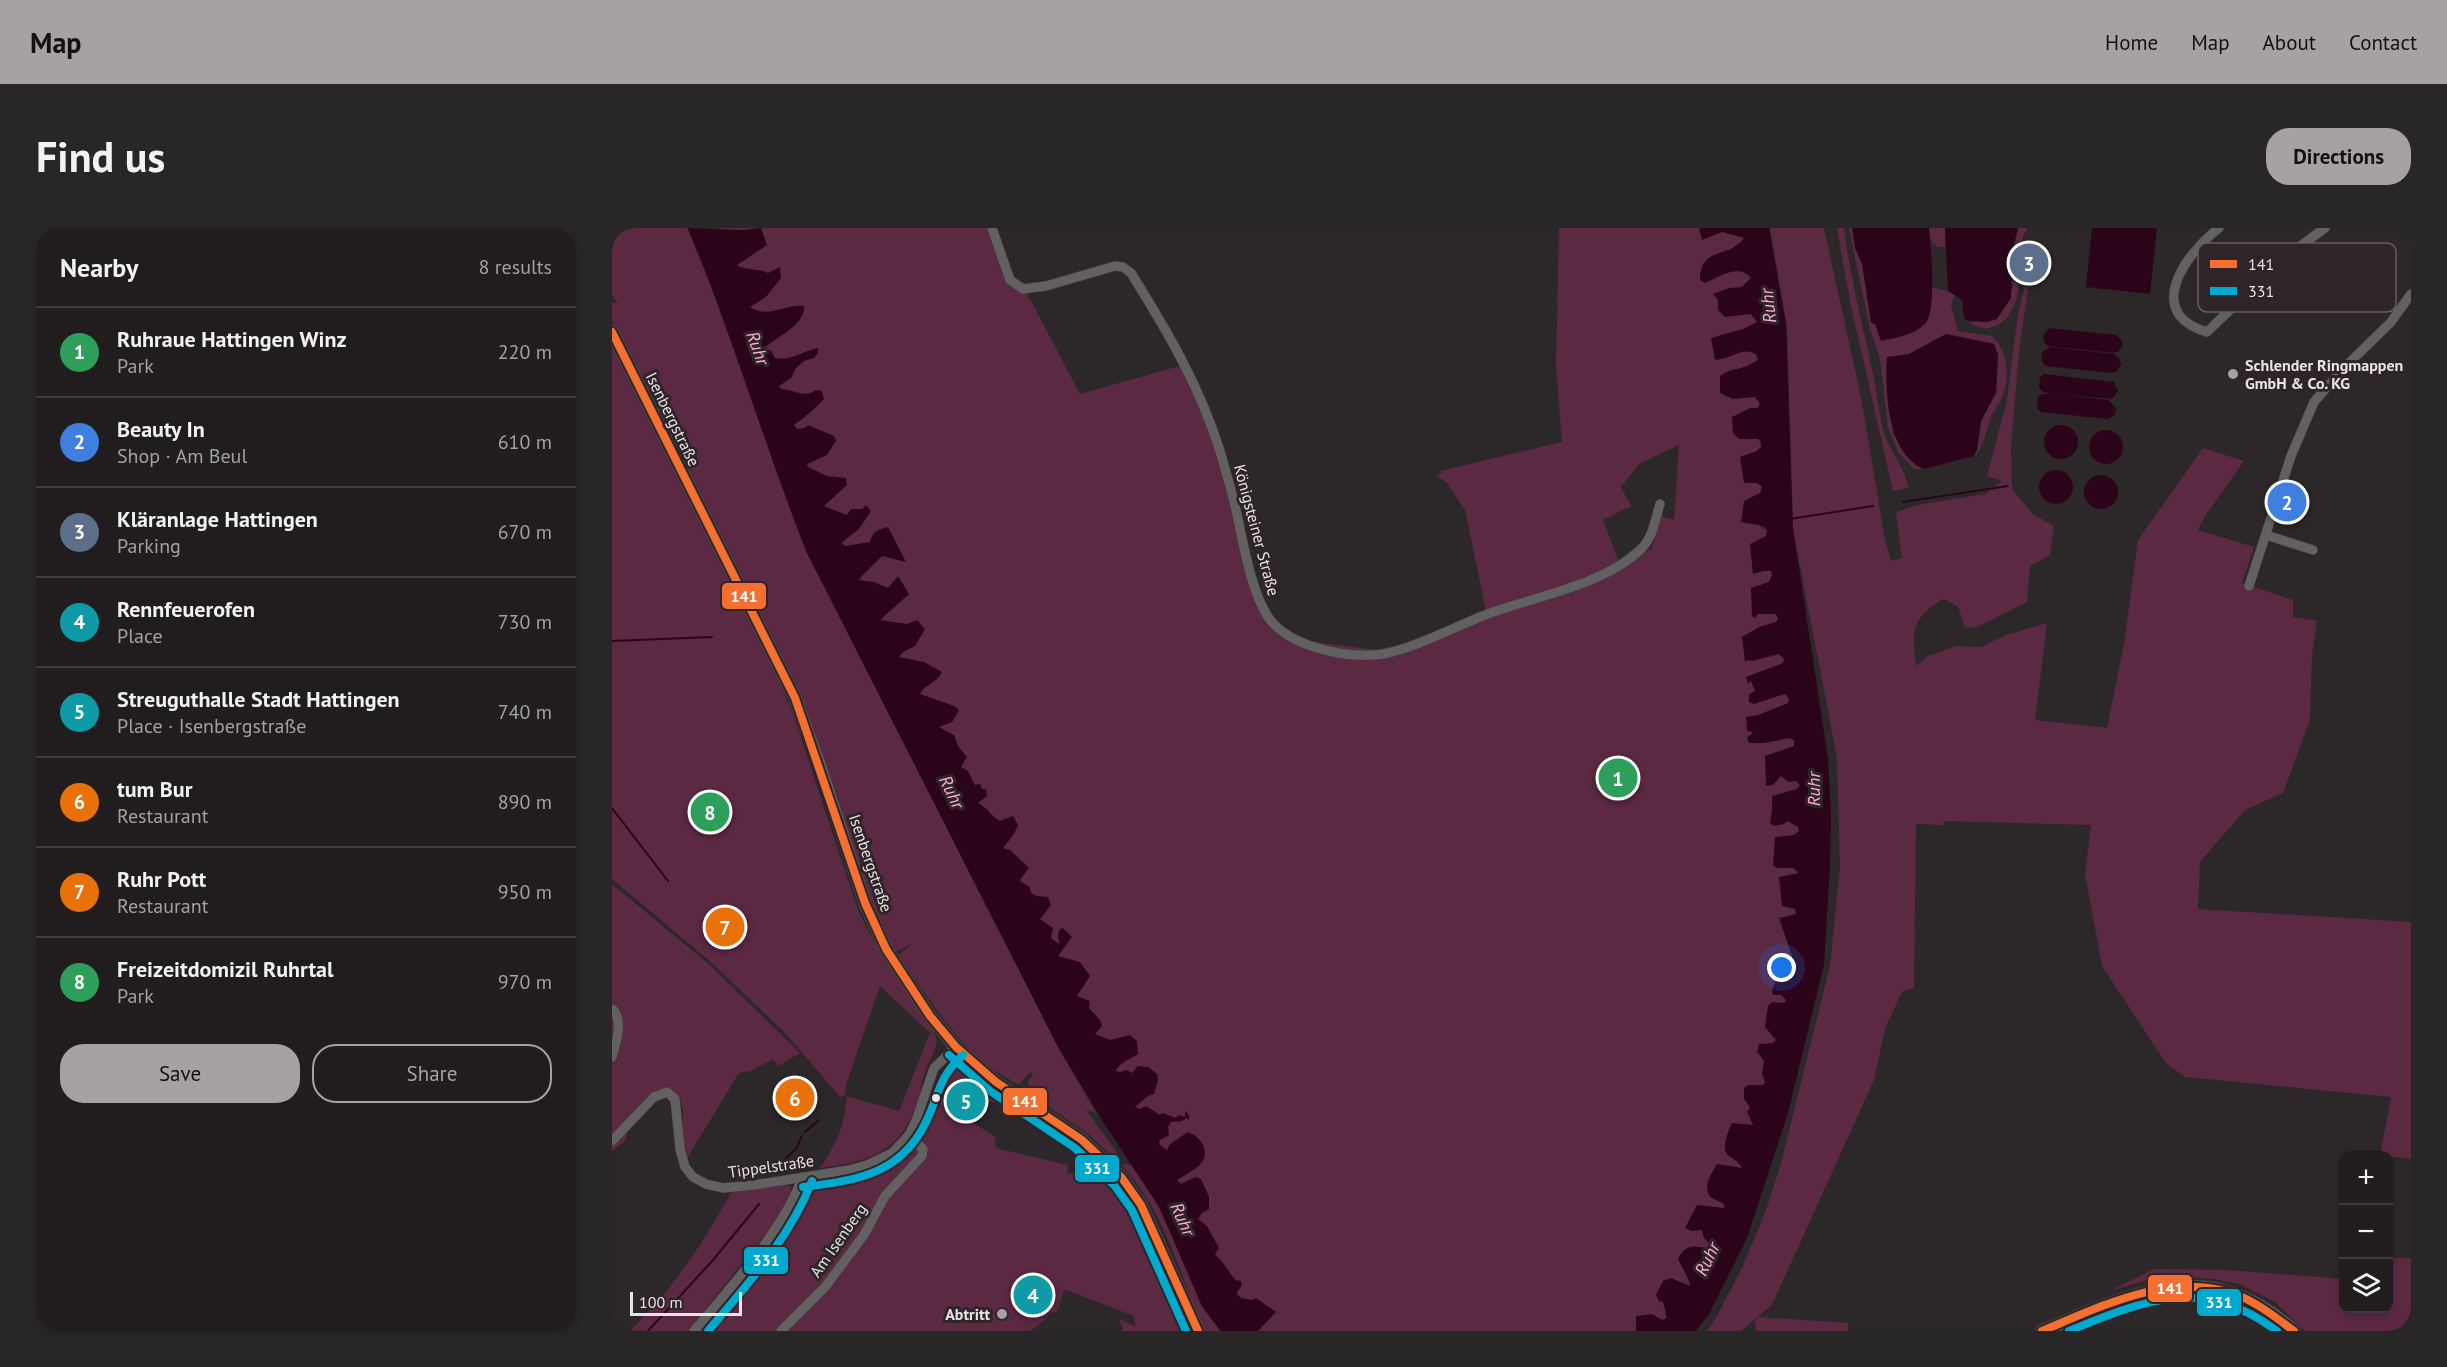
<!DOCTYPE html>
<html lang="en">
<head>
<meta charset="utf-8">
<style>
	:root { --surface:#211d1f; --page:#292628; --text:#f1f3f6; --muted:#a2a2a4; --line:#3e3b3d; --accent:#a8a1a4 }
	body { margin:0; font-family:"PT Sans",sans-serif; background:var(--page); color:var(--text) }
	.controls { position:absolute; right:18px; bottom:18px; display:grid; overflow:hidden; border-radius:12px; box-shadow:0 3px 9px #0003 }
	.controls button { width:54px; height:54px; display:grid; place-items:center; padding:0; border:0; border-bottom:2px solid var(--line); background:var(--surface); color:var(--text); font:30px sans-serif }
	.scale { position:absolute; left:18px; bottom:15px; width:112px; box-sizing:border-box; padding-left:6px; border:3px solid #eae3e6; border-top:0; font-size:16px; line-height:21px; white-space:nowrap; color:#eae3e6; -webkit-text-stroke:4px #2e2529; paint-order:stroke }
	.you { position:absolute; left:1170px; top:740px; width:21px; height:21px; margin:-15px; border:4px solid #fff; border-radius:50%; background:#1a73e8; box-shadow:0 0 0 9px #1a73e833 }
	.badge { display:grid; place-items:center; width:39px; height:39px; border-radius:50%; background:var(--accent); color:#fff; font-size:20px; font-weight:700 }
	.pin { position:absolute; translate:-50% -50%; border:3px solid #fff; box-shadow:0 2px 6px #0006 }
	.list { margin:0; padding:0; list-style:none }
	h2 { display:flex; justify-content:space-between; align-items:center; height:78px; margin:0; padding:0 24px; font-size:26px }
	h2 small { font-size:20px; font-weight:400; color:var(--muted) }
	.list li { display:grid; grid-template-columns:39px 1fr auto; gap:18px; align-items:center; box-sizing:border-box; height:90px; padding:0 24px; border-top:2px solid var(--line) }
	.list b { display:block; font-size:22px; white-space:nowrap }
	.list p { margin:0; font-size:20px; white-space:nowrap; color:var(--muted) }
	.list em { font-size:20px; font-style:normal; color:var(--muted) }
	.actions { display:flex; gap:12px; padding:18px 24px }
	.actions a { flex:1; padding:14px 0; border:2px solid var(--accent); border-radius:24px; text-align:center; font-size:21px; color:var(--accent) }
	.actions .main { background:var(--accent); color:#111 }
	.icon { flex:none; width:33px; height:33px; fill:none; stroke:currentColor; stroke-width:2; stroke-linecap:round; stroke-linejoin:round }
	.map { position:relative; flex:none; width:1799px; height:1103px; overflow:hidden; border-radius:24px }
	header { display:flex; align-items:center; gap:36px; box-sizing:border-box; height:84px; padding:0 30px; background:var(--accent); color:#111 }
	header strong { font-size:28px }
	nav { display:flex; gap:33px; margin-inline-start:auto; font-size:21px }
	.intro { display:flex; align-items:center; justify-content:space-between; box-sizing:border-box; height:144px; padding:0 36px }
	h1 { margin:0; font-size:42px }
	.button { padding:15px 27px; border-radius:24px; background:var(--accent); color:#111; font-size:21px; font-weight:700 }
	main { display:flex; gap:36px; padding:0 36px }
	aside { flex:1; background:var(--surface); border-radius:24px; box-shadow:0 3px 9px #0003 }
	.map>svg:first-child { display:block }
	.green { fill:#5c2942; fill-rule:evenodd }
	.water { fill:#2c041a }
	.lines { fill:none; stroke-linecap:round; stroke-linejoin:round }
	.stream { stroke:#2c041a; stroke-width:2 }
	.minor-casing { stroke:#474344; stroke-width:10 }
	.major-casing { stroke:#474344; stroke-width:14 }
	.minor { stroke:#636061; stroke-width:9 }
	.major { stroke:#655d60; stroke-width:12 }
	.bus-1-casing { stroke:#2e2529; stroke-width:12 }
	.bus-2-casing { stroke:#2e2529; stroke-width:12 }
	.bus-1 { stroke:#f46f30; stroke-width:8 }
	.bus-2 { stroke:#00a9ce; stroke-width:8 }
	.poi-dot { fill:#a8a1a4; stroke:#2e2529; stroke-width:2 }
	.bus-dot { fill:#eae3e6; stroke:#2e2529; stroke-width:2 }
	.labels { text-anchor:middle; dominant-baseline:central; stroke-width:6; stroke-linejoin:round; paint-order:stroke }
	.poi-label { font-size:16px; font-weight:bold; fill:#eae3e6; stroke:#2e2529; text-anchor:start }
	.street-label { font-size:16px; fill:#eae3e6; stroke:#2e2529 }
	.water-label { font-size:18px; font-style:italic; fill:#ffacd1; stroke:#2e2529 }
	.key { fill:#2e2529; stroke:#665e62; stroke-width:1.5 }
	.key-label { font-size:16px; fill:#eae3e6 }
	.line-badge { stroke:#2e2529; stroke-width:2 }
	.badge-label { font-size:16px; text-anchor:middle; font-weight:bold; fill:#fff }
</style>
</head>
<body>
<header>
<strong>Map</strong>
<nav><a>Home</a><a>Map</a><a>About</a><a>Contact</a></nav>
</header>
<div class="intro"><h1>Find us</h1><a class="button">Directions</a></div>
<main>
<aside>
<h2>Nearby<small>8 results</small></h2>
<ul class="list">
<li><span class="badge" style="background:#2e9e5b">1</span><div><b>Ruhraue Hattingen Winz</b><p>Park</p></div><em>220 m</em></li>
<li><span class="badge" style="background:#3f7fe0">2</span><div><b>Beauty In</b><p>Shop · Am Beul</p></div><em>610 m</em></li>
<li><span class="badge" style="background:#5c6f8a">3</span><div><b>Kläranlage Hattingen</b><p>Parking</p></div><em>670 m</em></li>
<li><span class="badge" style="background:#0f9aa8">4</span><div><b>Rennfeuerofen</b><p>Place</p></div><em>730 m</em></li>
<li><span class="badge" style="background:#0f9aa8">5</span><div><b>Streuguthalle Stadt Hattingen</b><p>Place · Isenbergstraße</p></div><em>740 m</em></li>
<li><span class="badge" style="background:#e8710a">6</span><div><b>tum Bur</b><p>Restaurant</p></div><em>890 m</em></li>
<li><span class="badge" style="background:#e8710a">7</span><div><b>Ruhr Pott</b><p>Restaurant</p></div><em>950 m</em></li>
<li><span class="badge" style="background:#2e9e5b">8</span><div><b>Freizeitdomizil Ruhrtal</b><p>Park</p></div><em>970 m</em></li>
</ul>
<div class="actions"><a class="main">Save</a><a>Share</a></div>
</aside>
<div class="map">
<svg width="1799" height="1103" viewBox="0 0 1799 1103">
	<rect width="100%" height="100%" fill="#2c2729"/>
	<g class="green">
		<path d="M0,0H75L97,53L194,323L447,821L484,885L474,882L505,924L506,935L479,908L419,867L416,853L421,846L418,844L407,857C398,852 388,846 379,840C342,813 313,764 286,727L301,715L284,724L267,695L251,655L226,568L191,478L158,406L57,210L0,93V74L6,76L0,68Z"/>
		<path d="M107,0H383L396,48L412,61L420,75L468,166L571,137L592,181L656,389L681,411L772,423L874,383L853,282L835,255L824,247L829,246L828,243L950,214L944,138L947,0H1119L1120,5L1132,9L1131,13L1122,18L1125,42L1135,44L1139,50L1128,60L1131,86H1139L1146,94L1135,123L1144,126L1146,132L1136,137L1143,169L1148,176L1146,180H1140L1149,219L1145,223V255L1150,259L1148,266V299L1155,302V305L1151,342L1159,343L1160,347L1157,354L1155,386L1163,384L1166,391L1164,394L1156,397L1167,426L1172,431L1171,435L1162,439L1166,468L1173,466L1177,471L1176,475L1168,478L1178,510L1182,513V518L1175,520L1184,553L1188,557L1185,561L1189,637L1188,719L1149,912L1098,1022L1078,1059L1073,1056L1053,1083L1054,1093L1048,1091L1036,1103H646L647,1100L590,1006L488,817L415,663L287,429L269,390L246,353L249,350L211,278L213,277L188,222ZM1067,217L1062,291L1047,288L1040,321L1007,334L991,292L1019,278L1009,259L1027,236Z"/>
		<path d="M1158,0H1212L1249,169L1273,312L1279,333L1290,330L1284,284L1305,277L1373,266L1390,253L1375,248L1395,172L1406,85L1413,59L1416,61L1407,123L1399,219L1400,261L1421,286L1442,298L1438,327L1418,338L1415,374L1365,399L1353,400L1346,378L1331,371C1298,391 1300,404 1304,438L1316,428L1344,418L1369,419L1394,407L1435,395L1423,492L1495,500L1512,416L1526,312L1591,220L1632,233L1593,288L1586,302L1642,319L1630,355L1681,372V389L1705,393L1700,426L1698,492L1671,565L1633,582L1588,634L1586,681L1799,694V931L1768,927L1779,869L1573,849L1553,834L1490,738L1473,646L1479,597L1332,593L1331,597L1304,596L1302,760L1290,764L1273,801L1262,852L1160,1077L1129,1103H1095L1104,1090L1130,1040L1154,982L1169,935L1218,738L1228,639L1225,530L1181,301L1175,97Z"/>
		<path d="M1225,0H1232C1238,48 1250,94 1260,141C1265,162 1266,184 1272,205C1278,223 1295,243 1296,260L1281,263L1238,74Z"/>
		<path d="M1237,0H1333V19H1326L1318,11L1320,59L1336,63L1343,67L1339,77L1346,103L1380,108C1397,123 1398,150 1390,170C1387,176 1383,181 1380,187C1374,201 1373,215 1364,227L1362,228L1365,222L1369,193L1384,165L1386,127L1382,116L1334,106L1297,126L1284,129L1274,138L1281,206L1305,238L1312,241H1302L1286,224L1276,200L1268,131L1258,101Z"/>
		<path d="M1406,0H1415C1409,13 1406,27 1405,41C1404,48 1406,54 1406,60C1406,77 1394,97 1377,100C1368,101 1362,98 1355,93L1360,94L1401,60L1399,36Z"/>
		<path d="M0,118L147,409L181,486L246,682L257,704L324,808C327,823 315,833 312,847C309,857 308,869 304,879C287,925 253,935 208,940C227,911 231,902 235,868L287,883L318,805L268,758L234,857L233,867L228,869L174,806L101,736L0,651Z"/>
		<polygon points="0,656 99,738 188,825 166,838 161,831 139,843 127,845 74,932 70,911 71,882 68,869 57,861 15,895 14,912 0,923"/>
		<path d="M345,835L387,868L382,875L344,852L331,875L383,909L384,920L456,937L455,945L473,948L490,943L492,937L526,982L580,1103H509L511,1101L507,1091L523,1098L522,1088L452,1061L447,1079L444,1084L438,1085L433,1092L418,1103H172L215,1060L276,969L317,925L303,908C311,890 324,838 345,835Z"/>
		<polygon points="299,916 305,920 306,926 250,1007 212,1056 165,1103 85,1103 165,1003 203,951 273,936"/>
		<path d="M513,935L521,939L548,979L590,1079L608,1103H591C570,1049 551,980 510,938Z"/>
		<polygon points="170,957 179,958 180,967 159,999 76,1103 18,1103 52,1067 88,1017 120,964"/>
		<polygon points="1777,1030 1799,1030 1799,1103 1693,1103 1663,1074 1627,1056 1601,1051 1551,1047 1498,1063 1542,1041 1616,1042 1731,1051 1732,1080 1776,1080"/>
		<polygon points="1147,1089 1236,1095 1236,1103 1144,1103 1143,1093"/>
	</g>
	<g class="water">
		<path d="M76,0L131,2L149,0L155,17L125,37C134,43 146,40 156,45L168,39L169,50L154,69L138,79C157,91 172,76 192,78C194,96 164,110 152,120L159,123L163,130C180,133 190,123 206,120V125L202,130L192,133L184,140L179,150L167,158L169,161C182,161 191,171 204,162L210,163L212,171C203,181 193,189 182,197L185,201L193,200L196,197L222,208L224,213L215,227L195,236L196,239L215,248L234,250L235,257L212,278L235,287L239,281H250L254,277L259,283L247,301L229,315L233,318L258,314C261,303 265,302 276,299L294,334L270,328L246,352L262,354L276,360L286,348L297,366L268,392L295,396L305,392L313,401L303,418L291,424L287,429L312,434L330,444C324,456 312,457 308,466L342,478L347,482L340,494L327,499L342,507L346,518L355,529L349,539L356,543L363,557L368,556L370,561H374L375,568L366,575C377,581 379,588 388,593L401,588L406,597L402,606L391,620L398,622L417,640L407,653L418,659L419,665L425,668L436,669L439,677L428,691L441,700L439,710L447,716L446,706L448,701L451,700L460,709L446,728L468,734L478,748L465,768L478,773L477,780L488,792L490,798L483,806L498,812L518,807L525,813L526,826L509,836L503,843L508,844L515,842L520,845L526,838L536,839L545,846L546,852L542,866L536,868L523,879L528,881L534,878L548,887L550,885L564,890L567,887L573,889V883L577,887V892L574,890L570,893L559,894L556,899L557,907L548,912L547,916L555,922L558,916L576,904C583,907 587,910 591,917C600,935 578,944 565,952L569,956L583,949L589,951L597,969V981L590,985L586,991L595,998L607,1020L603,1027C613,1034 616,1045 625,1053L628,1052L630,1057L624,1066L629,1070L640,1072L644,1070L664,1084L646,1103H609L590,1078L547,979L490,892L445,817L194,323C152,216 120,106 76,0Z"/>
		<path d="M1087,0H1157L1174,97L1181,300L1216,531L1219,584L1218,638L1212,737L1176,885L1135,1010L1097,1086L1084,1103H1024V1088L1040,1086L1050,1092L1055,1090L1051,1074L1047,1073L1044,1067L1051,1053L1059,1050L1078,1058C1078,1053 1069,1037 1066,1031C1074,1015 1084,1018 1098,1021L1100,1018L1092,1010L1090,1002L1080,1003L1073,1000L1085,977L1112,980V976L1098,969C1091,956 1098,949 1105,936L1130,940C1126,932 1120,931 1115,926C1109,919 1117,902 1120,895L1141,897L1135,884L1138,879L1132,871V860L1136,857H1151L1153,854L1150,846L1152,833L1145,824L1147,816L1161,815L1164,812L1153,799L1156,778L1160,774L1172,775L1174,772L1169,767H1161L1160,761C1165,752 1166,743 1171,734L1178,732L1180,728L1167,690L1184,686L1183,681L1170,678L1167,649L1187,645L1181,640H1166L1161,638L1163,609L1182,607L1187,603L1186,599L1175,593L1172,596L1162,598L1158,595L1160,582V568L1185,561L1188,557L1184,553L1176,554L1169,548L1161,557L1154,558L1153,528L1182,518V512L1178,510L1152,515H1137L1135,510L1141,504L1135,503L1134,489L1146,487L1176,475L1177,471L1173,466L1142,476L1137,474V466L1143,463L1139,453L1136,456L1134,449L1171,435L1172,431L1167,426L1140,433L1136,432L1133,434L1130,409L1147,399L1164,394L1166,391L1164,386H1146L1143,390L1140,388L1139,360L1157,354L1160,347L1159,343H1151L1141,346L1138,316L1154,308L1155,302L1151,298L1129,294L1132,273L1148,265L1150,259L1146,255H1132L1128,229L1145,223L1149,219V214L1146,211H1127L1121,205L1120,189L1138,180H1146L1148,175L1143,169L1121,171L1108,165V148C1119,139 1137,142 1146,131L1144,126C1130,118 1118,132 1103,132L1099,110L1131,101L1145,94L1139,86L1113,89L1106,82V72L1101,66L1117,60L1130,59L1139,50C1127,35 1107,49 1093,55L1088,52C1088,17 1119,31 1132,10L1110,4L1090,12Z"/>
		<path d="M1240,0H1317C1319,19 1325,85 1313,96C1302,107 1283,110 1269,113L1263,96L1259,95L1250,36L1243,20Z"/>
		<polygon points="1333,0 1406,0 1400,23 1399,70 1385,91 1375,94 1355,93 1352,89 1350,72 1336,63"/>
		<polygon points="1480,0 1545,0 1538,66 1474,59"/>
		<polygon points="1437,100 1504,107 1509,111 1511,117 1507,123 1502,125 1436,118 1432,114 1431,108"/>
		<path d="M1334,106L1382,116L1386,127L1384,165L1369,193L1365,222L1362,228L1312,241C1275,226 1273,163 1275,129L1297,126Z"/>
		<path d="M1439,119L1502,126L1508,131L1509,137L1505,143L1500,145L1434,138C1429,133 1428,130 1431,123Z"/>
		<polygon points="1432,146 1502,154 1506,163 1500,171 1441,166 1497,172 1504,180 1503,187 1495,191 1429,184 1425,180 1426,169 1430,166 1440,166 1431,164 1427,160 1428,149"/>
		<circle cx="1449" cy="214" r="17"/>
		<circle cx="1494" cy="219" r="17"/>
		<circle cx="1444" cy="259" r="17"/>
		<circle cx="1489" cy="264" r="17"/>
	</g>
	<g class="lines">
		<g class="stream">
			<polyline points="1291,274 1396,258"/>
			<polyline points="1178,291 1261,278"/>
			<polyline points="0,413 100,409"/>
			<polyline points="0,580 56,653"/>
			<polyline points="193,904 207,892"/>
			<polyline points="175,941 172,932 185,920 189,909"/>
			<polyline points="36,1103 101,1032 147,976"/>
		</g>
		<g class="minor-casing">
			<g id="minor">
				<path d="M380,0L398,52L411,61L434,58L503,38L511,39L519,45C554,101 587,157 607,220C613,240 619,261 624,282C631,313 640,371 660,394C682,420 738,431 771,426C806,419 840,400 873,387C923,368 990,358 1028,322C1041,310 1043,292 1048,276"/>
				<path d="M1607,0C1573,26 1531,85 1595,104L1672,30L1713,0"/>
				<polyline points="1797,0 1799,4"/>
				<polyline points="1654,307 1701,322"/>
				<polyline points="1637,358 1679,228 1702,174 1731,141 1779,94 1799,66"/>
				<path d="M0,781C12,791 4,815 0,829"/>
				<polyline points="0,913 42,869 55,864 63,871 68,921 73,939 81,949 94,956 111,960 142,957 237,942 255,937 280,925 297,907 304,893 322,840 344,819"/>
				<path d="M82,1103C114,1065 177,995 190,949"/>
				<polyline points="169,1103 213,1059 252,1007 273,968 310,928 311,921 297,907"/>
			</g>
		</g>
		<g class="major-casing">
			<g id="major">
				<polyline points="0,104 183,470 209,541 253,675 274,721 318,788 344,819 384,854 470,912 510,950 529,977 586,1103"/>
				<path d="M1430,1103C1521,1066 1596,1025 1682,1103"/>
			</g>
		</g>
		<use href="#minor" class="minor"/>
		<use href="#major" class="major"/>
		<g class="bus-1-casing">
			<g id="bus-1">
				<polyline points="0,104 183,470 253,675 274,721 318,788 344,819 384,854 470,912 510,950 529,977 586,1103"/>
				<path d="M1430,1103C1488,1079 1556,1044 1620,1065C1643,1073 1662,1088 1682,1103"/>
			</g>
		</g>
		<g class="bus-2-casing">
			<g id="bus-2">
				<polyline points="337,827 378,863 463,920 502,957 520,982 574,1103"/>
				<path d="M191,959C249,952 294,945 318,885C328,860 330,846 351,827"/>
				<path d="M96,1103C135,1057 178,1010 200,953"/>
				<path d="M1457,1103C1534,1071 1592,1048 1665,1103"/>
			</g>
		</g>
		<use href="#bus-1" class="bus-1"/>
		<use href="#bus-2" class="bus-2"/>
	</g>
	<g class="poi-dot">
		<circle cx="1621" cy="146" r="6"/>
		<circle cx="390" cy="1086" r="6"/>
	</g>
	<circle class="bus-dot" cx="324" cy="870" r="5"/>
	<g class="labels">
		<g class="poi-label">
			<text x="1633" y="137">Schlender Ringmappen<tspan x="1633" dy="18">GmbH &amp; Co. KG</tspan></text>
			<text x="378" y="1086" text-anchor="end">Abtritt</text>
		</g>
		<g class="street-label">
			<text transform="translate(61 191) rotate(64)">Isenbergstraße</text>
			<text transform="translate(645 302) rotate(75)">Königsteiner Straße</text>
			<text transform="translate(259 635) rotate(71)">Isenbergstraße</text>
			<text transform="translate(159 938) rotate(-8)">Tippelstraße</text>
			<text transform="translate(226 1012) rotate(-55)">Am Isenberg</text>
		</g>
		<g class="water-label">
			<text transform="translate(1156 78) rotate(-96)">Ruhr</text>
			<text transform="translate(146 120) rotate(70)">Ruhr</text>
			<text transform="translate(1201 561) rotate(-90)">Ruhr</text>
			<text transform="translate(340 564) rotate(64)">Ruhr</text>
			<text transform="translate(571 991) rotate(66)">Ruhr</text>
			<text transform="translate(1095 1031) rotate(-65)">Ruhr</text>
		</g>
	</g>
	<rect x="1586" y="15" width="198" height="69" rx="9" class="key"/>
	<rect x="1598" y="32" width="27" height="8" fill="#f46f30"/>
	<rect x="1598" y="59" width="27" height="8" fill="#00a9ce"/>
	<g class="key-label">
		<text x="1636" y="42">141</text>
		<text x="1636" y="69">331</text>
	</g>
	<g class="line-badge">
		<rect x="109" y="354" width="46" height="28" rx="6" fill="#f46f30"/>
		<rect x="390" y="859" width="46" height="29" rx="6" fill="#f46f30"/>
		<rect x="462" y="926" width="46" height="29" rx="6" fill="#00a9ce"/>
		<rect x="131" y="1018" width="46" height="29" rx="6" fill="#00a9ce"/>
		<rect x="1535" y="1046" width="46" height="29" rx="6" fill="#f46f30"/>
		<rect x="1584" y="1060" width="46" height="29" rx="6" fill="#00a9ce"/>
	</g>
	<g class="badge-label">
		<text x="132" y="374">141</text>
		<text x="413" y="879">141</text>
		<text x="485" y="946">331</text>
		<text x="154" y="1038">331</text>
		<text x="1558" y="1066">141</text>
		<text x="1607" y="1080">331</text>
	</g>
</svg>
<div class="controls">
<button>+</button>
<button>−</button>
<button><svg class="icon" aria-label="layers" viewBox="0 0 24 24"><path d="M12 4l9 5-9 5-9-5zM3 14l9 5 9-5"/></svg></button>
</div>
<div class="scale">100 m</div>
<div class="you"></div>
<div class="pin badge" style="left:1006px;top:550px;background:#2e9e5b">1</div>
<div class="pin badge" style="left:1675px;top:274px;background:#3f7fe0">2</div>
<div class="pin badge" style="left:1417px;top:35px;background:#5c6f8a">3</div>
<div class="pin badge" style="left:421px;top:1067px;background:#0f9aa8">4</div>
<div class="pin badge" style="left:354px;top:873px;background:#0f9aa8">5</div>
<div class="pin badge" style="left:183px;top:870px;background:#e8710a">6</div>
<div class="pin badge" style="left:113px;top:699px;background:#e8710a">7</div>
<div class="pin badge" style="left:98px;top:584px;background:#2e9e5b">8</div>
</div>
</main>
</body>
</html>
